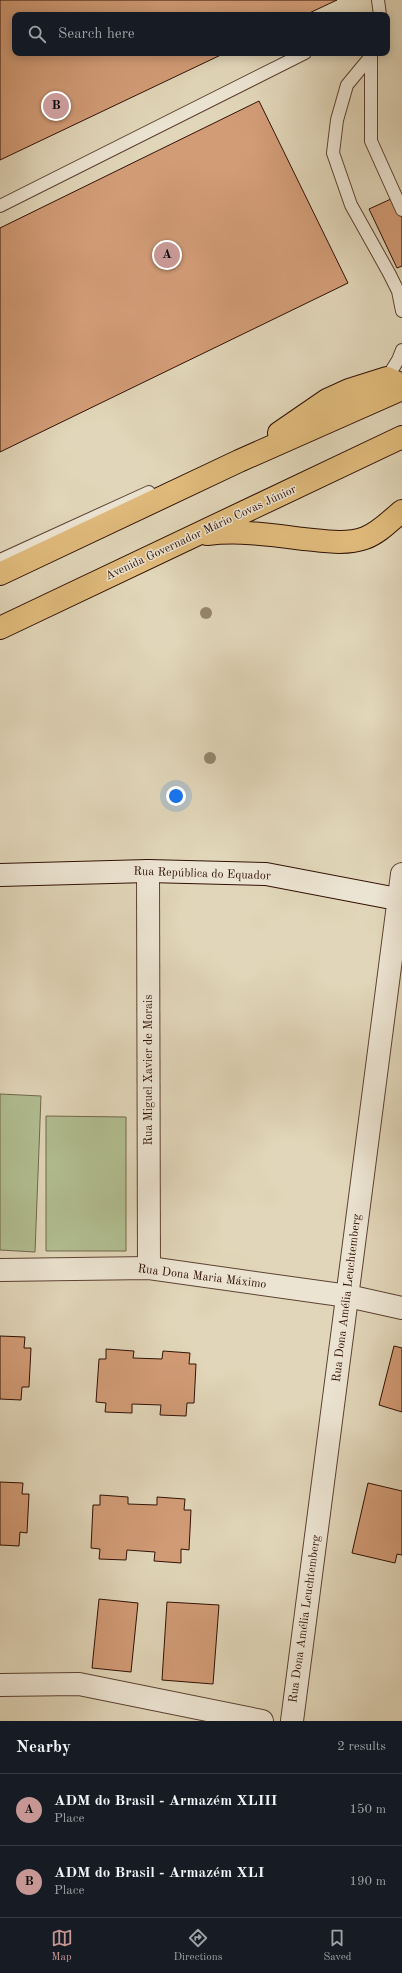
<!DOCTYPE html>
<html lang="en">
<head>
<meta charset="utf-8">
<style>
	:root { --surface:#171b24; --page:#20242c; --text:#f1f3f6; --muted:#9ea1a6; --line:#363941; --accent:#c59692 }
	body { margin:0; font-family:"Old Standard TT",serif; background:var(--page); color:var(--text) }
	.you { position:absolute; left:176px; top:796px; width:14px; height:14px; margin:-10px; border:3px solid #fff; border-radius:50%; background:#1a73e8; box-shadow:0 0 0 6px #1a73e833 }
	.badge { display:grid; place-items:center; width:26px; height:26px; border-radius:50%; background:var(--accent); color:#111; font-size:13px; font-weight:700 }
	.pin { position:absolute; translate:-50% -50%; border:2px solid #fff; box-shadow:0 1px 4px #0006 }
	.list { margin:0; padding:0; list-style:none }
	h2 { display:flex; justify-content:space-between; align-items:center; height:52px; margin:0; padding:0 16px; font-size:17px }
	h2 small { font-size:13px; font-weight:400; color:var(--muted) }
	.list li { display:grid; grid-template-columns:26px 1fr auto; gap:12px; align-items:center; box-sizing:border-box; height:72px; padding:0 16px; border-top:1px solid var(--line) }
	.list b { display:block; font-size:15px; white-space:nowrap }
	.list p { margin:0; font-size:13px; white-space:nowrap; color:var(--muted) }
	.list em { font-size:13px; font-style:normal; color:var(--muted) }
	.icon { flex:none; width:22px; height:22px; fill:none; stroke:currentColor; stroke-width:2; stroke-linecap:round; stroke-linejoin:round }
	.map { position:relative; flex:none; width:402px; height:1721px; overflow:hidden }
	.search { position:absolute; background:var(--surface); box-shadow:0 2px 10px #0003; left:12px; right:12px; top:12px; height:44px; display:flex; align-items:center; gap:10px; box-sizing:border-box; padding:0 14px; border-radius:8px; color:var(--muted); font-size:15px }
	.sheet { height:196px; background:var(--surface) }
	nav { display:flex; justify-content:space-around; align-items:center; box-sizing:border-box; height:56px; border-top:1px solid var(--line); background:var(--surface); font-size:11px; color:var(--muted) }
	nav a { display:grid; justify-items:center; gap:2px }
	nav .on { color:var(--accent) }
	.map>svg:first-child { display:block }
	.grass { fill:#b1be91; stroke:#71684b }
	.building { fill:#d29c77; stroke:#311105 }
	.lines { fill:none; stroke-linecap:round; stroke-linejoin:round }
	.lane-casing { stroke:#5d4232; stroke-width:14 }
	.street-casing { stroke:#5d4232; stroke-width:24 }
	.secondary-casing { stroke:#311105; stroke-width:24 }
	.primary-casing { stroke:#311105; stroke-width:24 }
	.lane { stroke:#ece4d2; stroke-width:12 }
	.street { stroke:#ece4d2; stroke-width:22 }
	.secondary { stroke:#ece4d2; stroke-width:22 }
	.primary { stroke:#e0bb7c; stroke-width:22 }
	.tree { fill:#95866d }
	.labels { text-anchor:middle; dominant-baseline:central; stroke-width:3; stroke-linejoin:round; paint-order:stroke }
	.street-label { font-size:12px; fill:#311105; stroke:#ece4d2 }
</style>
</head>
<body>
<div class="map">
<svg width="402" height="1721" viewBox="0 0 402 1721">
	<rect width="100%" height="100%" fill="#e1d6b9"/>
	<filter id="stains"><feTurbulence type="fractalNoise" baseFrequency=".005" numOctaves="4"/><feColorMatrix values="0 0 0 0 .2 0 0 0 0 .09 0 0 0 0 .02 0 0 0 .5 -.17"/></filter>
	<radialGradient id="worn" r=".72"><stop offset=".6" stop-color="#630" stop-opacity="0"/><stop offset="1" stop-color="#630" stop-opacity=".3"/></radialGradient>
	<g class="grass">
		<polygon points="0,1094 41,1096 35,1252 0,1250"/>
		<polygon points="46,1116 126,1117 126,1251 46,1251"/>
	</g>
	<g class="building">
		<polygon points="0,0 337,0 305,15 15,15 15,53 225,53 0,160"/>
		<polygon points="259,101 348,283 0,452 0,228"/>
		<polygon points="402,194 402,266 397,268 369,209"/>
		<polygon points="0,1336 25,1337 24,1348 31,1348 29,1387 22,1387 21,1400 0,1399"/>
		<polygon points="394,1346 402,1348 402,1412 379,1405"/>
		<polygon points="106,1349 134,1351 133,1358 162,1359 163,1351 190,1353 189,1364 196,1364 194,1403 187,1403 186,1416 160,1415 161,1405 132,1404 132,1413 105,1412 106,1403 96,1402 99,1359 106,1359"/>
		<polygon points="0,1482 23,1483 22,1494 29,1494 27,1533 20,1532 19,1546 0,1545"/>
		<polygon points="368,1483 402,1491 402,1555 397,1554 395,1563 352,1553"/>
		<polygon points="100,1495 128,1497 128,1504 157,1505 157,1497 185,1499 184,1510 191,1510 189,1550 181,1549 181,1563 154,1561 155,1552 127,1550 126,1560 99,1559 100,1549 91,1548 93,1505 100,1505"/>
		<polygon points="99,1599 138,1603 131,1672 92,1668"/>
		<polygon points="167,1602 219,1605 213,1684 162,1680"/>
	</g>
	<g class="lines">
		<g class="lane-casing">
			<g id="lane">
				<polyline points="378,0 380,15"/>
				<polyline points="371,54 371,141 402,210"/>
				<polyline points="371,56 347,85 337,120 333,153 351,205 389,273 398,291 402,311"/>
				<polyline points="0,206 305,53"/>
				<polyline points="387,378 398,360 402,350"/>
				<polyline points="0,560 149,492"/>
			</g>
		</g>
		<g class="street-casing">
			<g id="street">
				<polyline points="148,871 149,1268"/>
				<polyline points="0,1270 149,1268 348,1296 402,1308"/>
				<polyline points="0,1685 79,1684 262,1721"/>
				<polyline points="292,1721 402,874"/>
			</g>
		</g>
		<g class="secondary-casing">
			<polyline id="secondary" points="0,875 148,871 266,874 402,900"/>
		</g>
		<g class="primary-casing">
			<g id="primary">
				<polyline points="279,433 327,400 349,390 387,378 402,385"/>
				<path d="M207,534C240,530 272,535 304,539C324,541 346,545 365,538C379,533 391,520 402,511"/>
				<polyline points="0,574 239,461 402,389"/>
				<polyline points="0,628 402,437"/>
			</g>
		</g>
		<use href="#lane" class="lane"/>
		<use href="#street" class="street"/>
		<use href="#secondary" class="secondary"/>
		<use href="#primary" class="primary"/>
	</g>
	<g class="tree">
		<circle cx="206" cy="613" r="6"/>
		<circle cx="210" cy="758" r="6"/>
	</g>
	<g class="labels">
		<g class="street-label">
			<text transform="translate(201 533) rotate(-25)">Avenida Governador Mário Covas Júnior</text>
			<text transform="translate(202 874) rotate(2)">Rua República do Equador</text>
			<text transform="translate(149 1070) rotate(-90)">Rua Miguel Xavier de Morais</text>
			<text transform="translate(202 1277) rotate(7)">Rua Dona Maria Máximo</text>
			<text transform="translate(347 1298) rotate(-83)">Rua Dona Amélia Leuchtemberg</text>
			<text transform="translate(305 1619) rotate(-82)">Rua Dona Amélia Leuchtemberg</text>
		</g>
	</g>
	<rect width="100%" height="100%" filter="url(#stains)"/>
	<rect width="100%" height="100%" fill="url(#worn)"/>
</svg>
<div class="you"></div>
<div class="pin badge" style="left:167px;top:255px">A</div>
<div class="pin badge" style="left:56px;top:106px">B</div>
<div class="search"><svg class="icon" aria-label="search" viewBox="0 0 24 24"><circle cx="10" cy="10" r="6"/><path d="M15 15l6 6"/></svg>Search here</div>
</div>
<section class="sheet">
<h2>Nearby<small>2 results</small></h2>
<ul class="list">
<li><span class="badge">A</span><div><b>ADM do Brasil - Armazém XLIII</b><p>Place</p></div><em>150 m</em></li>
<li><span class="badge">B</span><div><b>ADM do Brasil - Armazém XLI</b><p>Place</p></div><em>190 m</em></li>
</ul>
</section>
<nav>
<a class="on"><svg class="icon" aria-label="map" viewBox="0 0 24 24"><path d="M3 6l6-2 6 2 6-2v14l-6 2-6-2-6 2zM9 4v14M15 6v14"/></svg>Map</a>
<a><svg class="icon" aria-label="directions" viewBox="0 0 24 24"><path d="M12 3l9 9-9 9-9-9zM9 14v-3h6M13 9l2 2-2 2"/></svg>Directions</a>
<a><svg class="icon" aria-label="saved" viewBox="0 0 24 24"><path d="M7 4h10v16l-5-4-5 4z"/></svg>Saved</a>
</nav>
</body>
</html>
